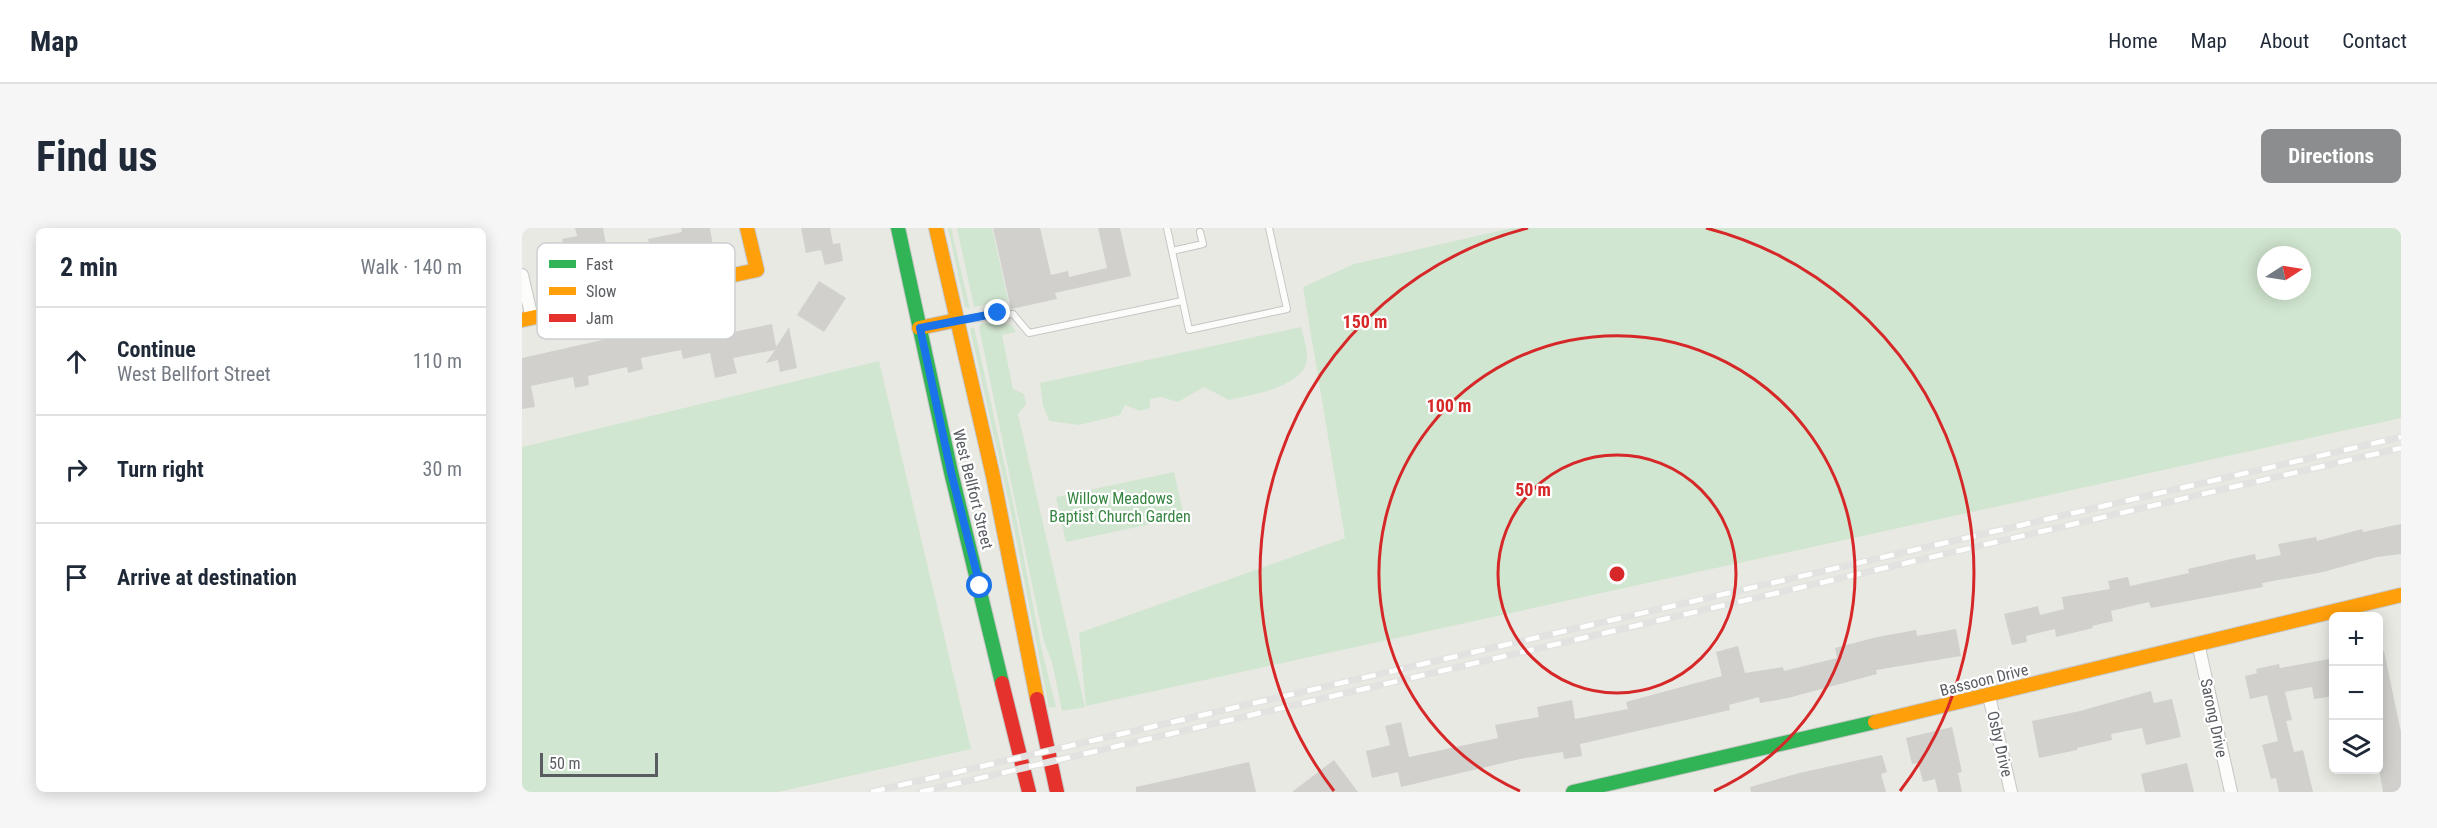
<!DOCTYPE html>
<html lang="en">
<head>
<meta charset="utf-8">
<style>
	:root { --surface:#fff; --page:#f6f6f7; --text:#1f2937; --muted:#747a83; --line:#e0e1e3; --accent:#8b8d8e }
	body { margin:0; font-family:"Roboto Condensed",sans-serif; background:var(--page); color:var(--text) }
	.controls { position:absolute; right:18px; bottom:18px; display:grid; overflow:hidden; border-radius:9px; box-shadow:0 3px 15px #0003 }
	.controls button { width:54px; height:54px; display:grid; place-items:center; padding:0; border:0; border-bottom:2px solid var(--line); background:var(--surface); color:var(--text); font:30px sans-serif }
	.compass { position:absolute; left:1735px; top:18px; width:54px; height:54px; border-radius:50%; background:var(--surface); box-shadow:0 3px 15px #0003; rotate:78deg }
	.scale { position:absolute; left:18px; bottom:15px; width:118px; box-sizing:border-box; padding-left:6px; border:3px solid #595c61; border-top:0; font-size:16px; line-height:21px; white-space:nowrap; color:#595c61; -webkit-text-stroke:4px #fff; paint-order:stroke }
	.stop { position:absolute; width:18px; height:18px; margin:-14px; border:4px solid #1a73e8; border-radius:50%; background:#fff }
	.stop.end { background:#1a73e8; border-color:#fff; box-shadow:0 2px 6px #0008 }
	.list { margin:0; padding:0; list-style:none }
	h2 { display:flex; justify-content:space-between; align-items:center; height:78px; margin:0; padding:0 24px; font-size:26px }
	h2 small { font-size:20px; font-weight:400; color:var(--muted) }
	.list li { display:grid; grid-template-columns:39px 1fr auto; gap:18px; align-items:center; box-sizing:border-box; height:108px; padding:0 24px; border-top:2px solid var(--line) }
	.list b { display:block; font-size:22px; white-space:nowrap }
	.list p { margin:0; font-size:20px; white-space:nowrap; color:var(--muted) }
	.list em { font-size:20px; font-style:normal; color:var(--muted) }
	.icon { flex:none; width:33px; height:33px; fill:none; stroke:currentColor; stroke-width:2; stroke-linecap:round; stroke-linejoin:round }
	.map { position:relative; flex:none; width:1879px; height:564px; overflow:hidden; border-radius:9px }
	header { display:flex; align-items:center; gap:36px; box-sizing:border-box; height:84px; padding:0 30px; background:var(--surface); border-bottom:2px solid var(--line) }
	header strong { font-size:28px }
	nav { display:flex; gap:33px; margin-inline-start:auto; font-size:21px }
	.intro { display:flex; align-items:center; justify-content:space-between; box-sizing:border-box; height:144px; padding:0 36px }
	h1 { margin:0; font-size:42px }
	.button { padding:15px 27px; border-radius:9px; background:var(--accent); color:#fff; font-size:21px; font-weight:700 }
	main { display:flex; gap:36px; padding:0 36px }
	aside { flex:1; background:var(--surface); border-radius:9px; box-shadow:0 3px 15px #0003 }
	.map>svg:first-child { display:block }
	.green { fill:#d1e6d0; fill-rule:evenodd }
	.building { fill:#d1d0cd }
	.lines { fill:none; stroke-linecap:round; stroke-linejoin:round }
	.lane-casing { stroke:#c6c7c5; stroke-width:8 }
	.street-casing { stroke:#c6c7c5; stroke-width:14 }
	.fast-casing { stroke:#c6c6c5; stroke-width:16 }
	.slow-casing { stroke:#c6c6c5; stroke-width:16 }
	.jam-casing { stroke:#c6c6c5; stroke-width:16 }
	.lane { stroke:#fcfcfb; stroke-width:6 }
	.street { stroke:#fcfcfb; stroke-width:12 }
	.fast { stroke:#30b455; stroke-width:14 }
	.slow { stroke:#ff9f0a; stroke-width:14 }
	.jam { stroke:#e5322d; stroke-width:14 }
	.rail-casing { stroke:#e2e2e1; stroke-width:7 }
	.rail { stroke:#fff; stroke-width:4.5; stroke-dasharray:14; stroke-linecap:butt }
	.route { stroke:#1a73e8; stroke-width:8 }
	.ring { fill:none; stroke:#d62828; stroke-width:3 }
	.labels { text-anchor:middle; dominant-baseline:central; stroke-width:4.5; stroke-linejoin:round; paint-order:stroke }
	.street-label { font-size:16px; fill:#595c61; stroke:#fff }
	.park-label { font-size:16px; fill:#368441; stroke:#fff }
	.key { fill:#fff; stroke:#cdced0; stroke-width:1.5 }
	.key-label { font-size:16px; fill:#595c61 }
	.centre { fill:#d62828; stroke:#fff; stroke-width:3 }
	.ring-label { font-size:18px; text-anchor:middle; font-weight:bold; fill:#d62828; stroke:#fff; stroke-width:4.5; stroke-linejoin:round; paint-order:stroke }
</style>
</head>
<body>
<header>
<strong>Map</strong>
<nav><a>Home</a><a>Map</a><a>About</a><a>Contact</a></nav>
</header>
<div class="intro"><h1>Find us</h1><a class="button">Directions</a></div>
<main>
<aside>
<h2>2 min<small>Walk · 140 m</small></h2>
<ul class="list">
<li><svg class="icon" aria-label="ahead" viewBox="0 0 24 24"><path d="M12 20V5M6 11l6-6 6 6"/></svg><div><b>Continue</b><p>West Bellfort Street</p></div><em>110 m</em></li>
<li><svg class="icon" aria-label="right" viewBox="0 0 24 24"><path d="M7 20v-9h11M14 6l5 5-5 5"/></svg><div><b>Turn right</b></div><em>30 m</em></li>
<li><svg class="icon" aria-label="arrive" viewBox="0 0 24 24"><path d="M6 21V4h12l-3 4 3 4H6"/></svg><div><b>Arrive at destination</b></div></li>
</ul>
</aside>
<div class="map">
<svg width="1879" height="564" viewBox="0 0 1879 564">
	<rect width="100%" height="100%" fill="#e9e9e3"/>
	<g class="green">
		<polygon points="426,0 429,0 448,81 443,79"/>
		<polygon points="435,0 470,0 486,72 452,79"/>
		<path d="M990,0H1879V190L564,478L557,405L823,310L781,59L832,36ZM1744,27H1780V63H1744Z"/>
		<polygon points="477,94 489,97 494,104 480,107 491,161 502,166 504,176 496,186 563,479 540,483 530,434 522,414 457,99 460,95"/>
		<polygon points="452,99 492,279 520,423 534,479 527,480 488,280 448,101"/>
		<path d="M779,99C781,109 786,121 785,131C783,159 728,167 707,172L682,159L656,174L639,169L628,171V180L618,183L603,177L598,187L557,197L527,193L521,177L518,155Z"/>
		<polygon points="357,133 449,521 256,564 0,564 0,219"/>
		<polygon points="652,244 662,289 544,314 534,269"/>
	</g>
	<g class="building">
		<polygon points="53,0 81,0 87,34 46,42 40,11 55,8"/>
		<polygon points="159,0 188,0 191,18 149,27 147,20 129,24 126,11 160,4"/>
		<polygon points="279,0 308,0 311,16 318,15 321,33 303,37 299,22 284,25"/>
		<polygon points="471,0 518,0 529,47 546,43 547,49 585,40 576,0 598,0 609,48 533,65 535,71 489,81"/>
		<polygon points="297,53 324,70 302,104 275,87"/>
		<polygon points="192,87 196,107 250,96 254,119 267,99 275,140 258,144 256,132 244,135 253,122 211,130 215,145 193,150 188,125 161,131 159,122 119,130 121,141 106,145 105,139 66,148 67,157 53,160 51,149 9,158 13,179 0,181 0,130"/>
		<polygon points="1879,296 1879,326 1855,329 1801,344 1740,355 1741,359 1629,380 1627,374 1589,383 1591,393 1570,398 1571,400 1534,409 1533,401 1504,408 1505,414 1490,417 1482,386 1516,378 1518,387 1542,381 1540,369 1588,361 1586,353 1606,349 1608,358 1667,345 1666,341 1709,331 1733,326 1734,332 1759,327 1756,316 1794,309 1795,313 1840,301 1841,304"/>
		<polygon points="1434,401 1439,428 1354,442 1355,446 1266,470 1238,475 1237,469 1207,477 1208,482 1058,516 1060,528 1042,531 1041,524 998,531 879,559 876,544 850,550 844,523 868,517 863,498 879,494 887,529 976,510 973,497 1017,489 1015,479 1050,472 1053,491 1106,481 1104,474 1200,448 1194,424 1216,418 1223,445 1261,439 1262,443 1315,430 1313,420 1355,409 1394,402 1395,408"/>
		<polygon points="1862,423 1879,504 1879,564 1861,564 1857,541 1857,424"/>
		<polygon points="1812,430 1812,468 1792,471 1790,459 1763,464 1770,492 1764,493 1772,524 1781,522 1791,564 1757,564 1754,550 1749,551 1740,517 1756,513 1745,467 1728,471 1723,448 1735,445 1734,441 1757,436 1758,440"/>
		<polygon points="1629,463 1632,475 1650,471 1659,509 1624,517 1620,500 1589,506 1590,512 1555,520 1555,522 1517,530 1510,493 1558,483"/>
		<polygon points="1430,499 1440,544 1436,545 1440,564 1416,564 1413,551 1401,554 1396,535 1390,536 1384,510"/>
		<polygon points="1360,527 1365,544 1359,546 1364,564 1229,564 1228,559 1277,545"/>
		<polygon points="812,532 836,564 770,564"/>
		<polygon points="727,534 734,564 614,564 614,559"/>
		<polygon points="1665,535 1672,564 1623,564 1619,546"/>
	</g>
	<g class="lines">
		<g class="lane-casing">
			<g id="lane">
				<polyline points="645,0 667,102 765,81 747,0"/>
				<polyline points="650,23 681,16 678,4"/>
				<polyline points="439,92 491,86 507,105 660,73"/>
			</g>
		</g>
		<g class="street-casing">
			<g id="street">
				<polyline points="0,47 10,90"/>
				<polyline points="1676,415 1709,564"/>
				<polyline points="1467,468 1489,564"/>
			</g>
		</g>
		<g class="fast-casing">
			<g id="fast">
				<polyline points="376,0 429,244 480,455"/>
				<polyline points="1051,564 1353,494"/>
			</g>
		</g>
		<g class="slow-casing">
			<g id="slow">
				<polyline points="414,0 471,248 515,471"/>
				<polyline points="0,92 235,42 225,0"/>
				<polyline points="397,100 435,92"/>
				<polyline points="1353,494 1879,367"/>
			</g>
		</g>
		<g class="jam-casing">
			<g id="jam">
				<polyline points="480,455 507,564"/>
				<polyline points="515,471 535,564"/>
			</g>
		</g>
		<use href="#lane" class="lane"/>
		<use href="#street" class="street"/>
		<use href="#fast" class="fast"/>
		<use href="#slow" class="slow"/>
		<use href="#jam" class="jam"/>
		<g class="rail-casing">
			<g id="rail">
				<polyline points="349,564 1879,209"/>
				<polyline points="398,564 1879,220"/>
			</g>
		</g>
		<use href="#rail" class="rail"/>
	</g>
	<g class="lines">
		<polyline class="route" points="458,358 429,244 398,100 476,85"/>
	</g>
	<g class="ring">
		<circle cx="1095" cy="346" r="119"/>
		<path d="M998 563A238 238 0 1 1 1192 563"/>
		<path d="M812 563A357 357 0 0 1 1006 0M1184 0A357 357 0 0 1 1378 563"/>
	</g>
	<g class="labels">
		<g class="street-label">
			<text transform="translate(451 261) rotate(76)">West Bellfort Street</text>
			<text transform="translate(1462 452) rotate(-14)">Bassoon Drive</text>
			<text transform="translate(1692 490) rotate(78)">Sarong Drive</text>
			<text transform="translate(1478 516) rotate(77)">Osby Drive</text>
		</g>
		<g class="park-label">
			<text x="598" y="270">Willow Meadows<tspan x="598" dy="18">Baptist Church Garden</tspan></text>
		</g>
	</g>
	<rect x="15" y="15" width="198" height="96" rx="9" class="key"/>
	<rect x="27" y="32" width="27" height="8" fill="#30b455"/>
	<rect x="27" y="59" width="27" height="8" fill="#ff9f0a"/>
	<rect x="27" y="86" width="27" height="8" fill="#e5322d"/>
	<g class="key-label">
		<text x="64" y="42">Fast</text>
		<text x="64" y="69">Slow</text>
		<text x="64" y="96">Jam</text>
	</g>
	<circle cx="1095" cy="346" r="9" class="centre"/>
	<g class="ring-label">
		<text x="843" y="100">150 m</text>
		<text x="927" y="184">100 m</text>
		<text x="1011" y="268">50 m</text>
	</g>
</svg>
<div class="controls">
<button>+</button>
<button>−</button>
<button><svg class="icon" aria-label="layers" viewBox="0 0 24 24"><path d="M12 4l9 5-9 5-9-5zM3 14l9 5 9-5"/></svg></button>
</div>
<svg class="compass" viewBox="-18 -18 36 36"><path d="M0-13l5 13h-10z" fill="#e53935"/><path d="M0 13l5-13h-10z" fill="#747a83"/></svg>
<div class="scale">50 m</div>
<div class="stop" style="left:458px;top:358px"></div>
<div class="stop end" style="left:476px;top:85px"></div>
</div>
</main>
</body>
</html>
